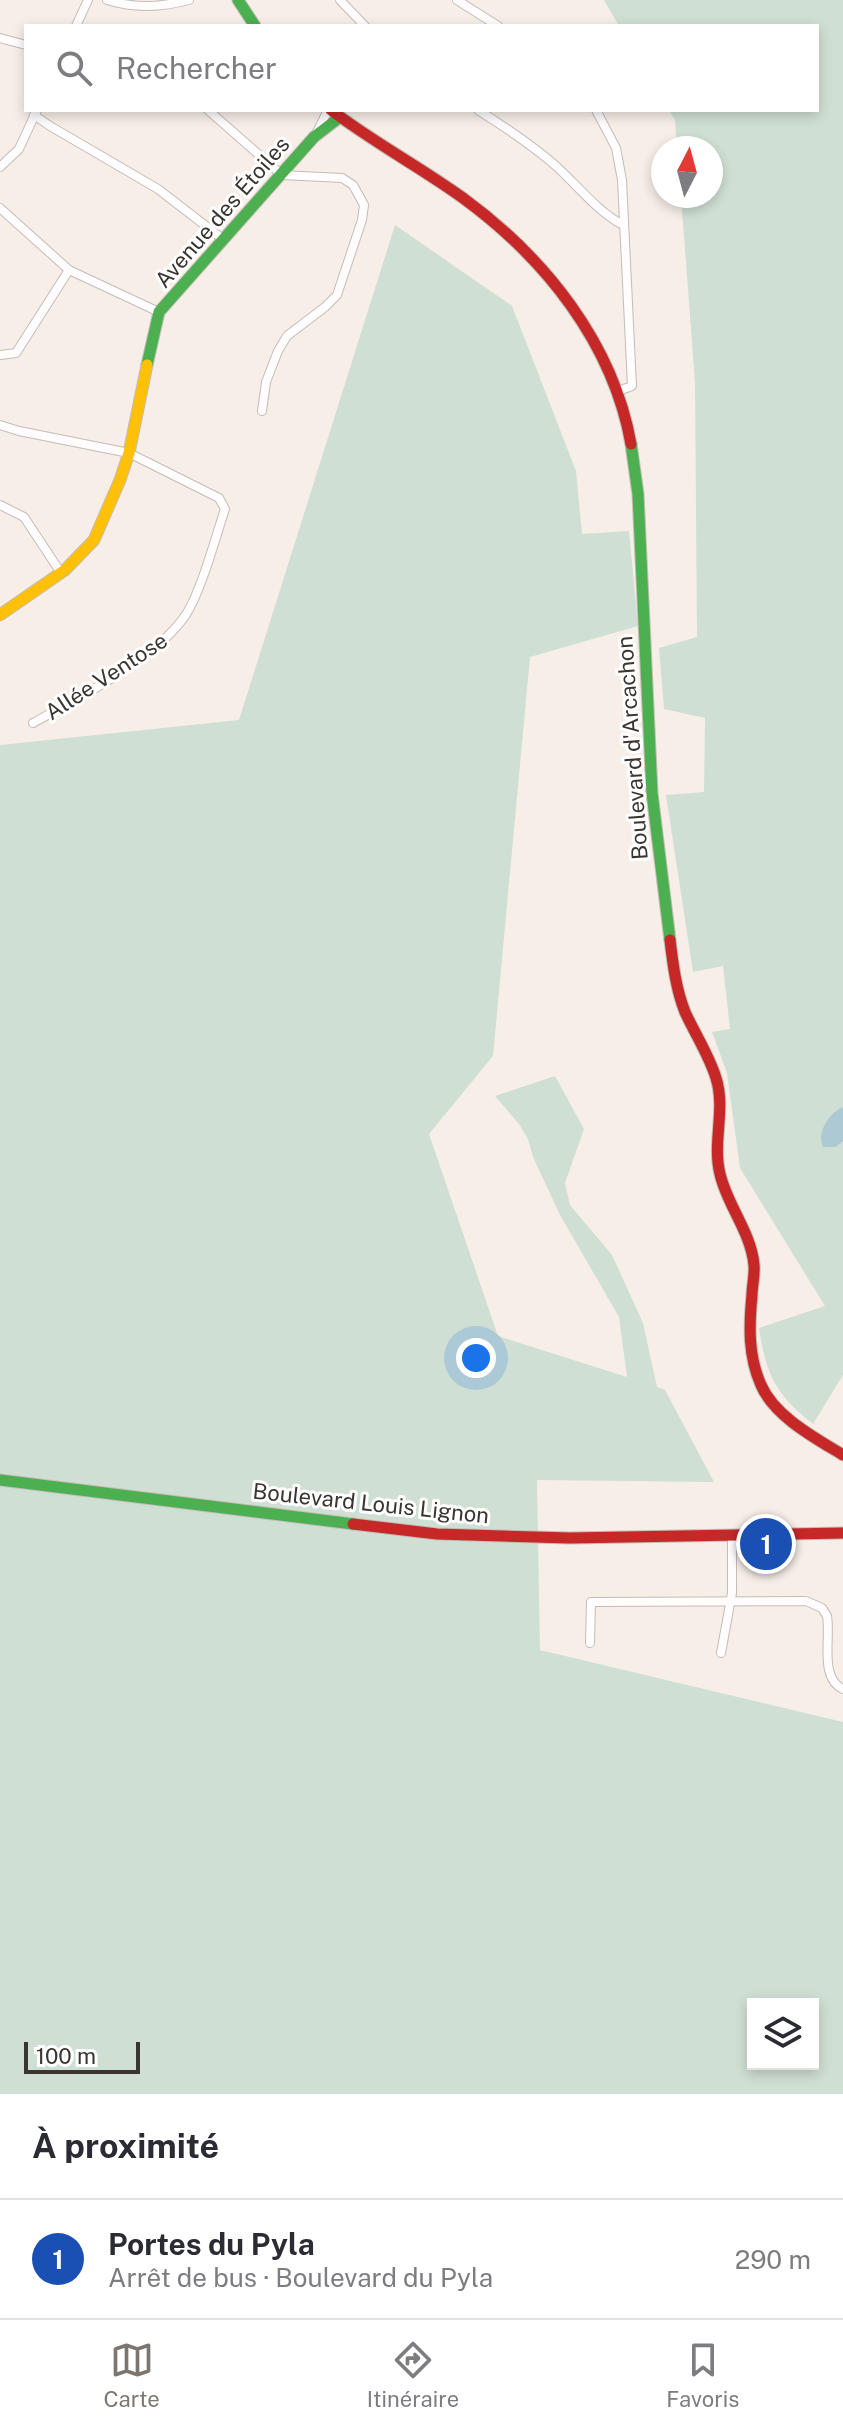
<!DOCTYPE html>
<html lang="fr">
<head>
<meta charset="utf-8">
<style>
	:root { --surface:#fff; --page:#f2f2f3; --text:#2b2b33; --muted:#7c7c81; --line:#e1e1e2; --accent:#7d7670 }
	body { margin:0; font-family:"Public Sans",sans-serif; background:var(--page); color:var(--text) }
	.controls { position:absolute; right:24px; bottom:24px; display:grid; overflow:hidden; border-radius:0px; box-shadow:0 4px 12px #0003 }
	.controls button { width:72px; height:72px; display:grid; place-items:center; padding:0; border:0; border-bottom:2px solid var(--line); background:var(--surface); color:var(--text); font:40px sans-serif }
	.compass { position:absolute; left:651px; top:136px; width:72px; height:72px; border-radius:50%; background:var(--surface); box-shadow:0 4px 12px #0003; rotate:6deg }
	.scale { position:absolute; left:24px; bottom:20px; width:116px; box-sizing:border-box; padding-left:8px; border:4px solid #3b3530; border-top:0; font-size:22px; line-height:28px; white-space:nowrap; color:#3b3530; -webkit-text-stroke:6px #fefefe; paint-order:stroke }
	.you { position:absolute; left:476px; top:1358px; width:28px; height:28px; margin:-20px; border:6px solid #fff; border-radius:50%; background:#1a73e8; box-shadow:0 0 0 12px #1a73e833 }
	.badge { display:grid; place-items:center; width:52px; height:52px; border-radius:50%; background:var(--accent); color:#fff; font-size:26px; font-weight:700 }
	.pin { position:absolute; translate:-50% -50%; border:4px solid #fff; box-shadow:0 2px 8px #0006 }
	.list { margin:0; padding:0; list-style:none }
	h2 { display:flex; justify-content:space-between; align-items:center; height:104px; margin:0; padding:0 32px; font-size:34px }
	h2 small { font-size:26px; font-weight:400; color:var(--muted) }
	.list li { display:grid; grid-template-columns:52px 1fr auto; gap:24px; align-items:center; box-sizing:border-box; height:120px; padding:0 32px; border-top:2px solid var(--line) }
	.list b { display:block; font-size:30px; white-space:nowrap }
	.list p { margin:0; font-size:26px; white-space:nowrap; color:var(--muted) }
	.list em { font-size:26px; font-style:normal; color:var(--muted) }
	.icon { flex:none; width:44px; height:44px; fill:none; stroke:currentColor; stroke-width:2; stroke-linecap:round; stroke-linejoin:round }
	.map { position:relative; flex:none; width:843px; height:2094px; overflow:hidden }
	.search { position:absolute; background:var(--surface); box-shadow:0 4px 12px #0003; left:24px; right:24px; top:24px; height:88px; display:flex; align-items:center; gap:20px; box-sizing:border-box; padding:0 28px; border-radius:0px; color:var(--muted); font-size:30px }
	.sheet { height:224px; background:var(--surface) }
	nav { display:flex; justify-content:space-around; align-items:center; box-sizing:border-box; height:112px; border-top:2px solid var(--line); background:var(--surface); font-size:22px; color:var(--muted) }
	nav a { display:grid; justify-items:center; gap:4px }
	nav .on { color:var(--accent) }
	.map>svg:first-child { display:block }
	.green { fill:#d0dfd3; fill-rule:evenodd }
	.water { fill:#adcad4 }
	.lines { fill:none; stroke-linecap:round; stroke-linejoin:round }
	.street-casing { stroke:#c3bcb8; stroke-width:10 }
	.fast-casing { stroke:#c3bcb8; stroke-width:13 }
	.slow-casing { stroke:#c3bcb8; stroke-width:13 }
	.jam-casing { stroke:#c3bcb8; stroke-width:13 }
	.street { stroke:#fefcfc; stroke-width:8 }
	.fast { stroke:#4caf50; stroke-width:11 }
	.slow { stroke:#ffc107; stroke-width:11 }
	.jam { stroke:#c62828; stroke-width:11 }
	.labels { text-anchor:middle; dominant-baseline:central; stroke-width:6; stroke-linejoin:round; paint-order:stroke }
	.street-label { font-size:22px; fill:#3b3530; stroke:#fefefe }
</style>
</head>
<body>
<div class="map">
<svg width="843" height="2094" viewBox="0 0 843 2094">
	<rect width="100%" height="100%" fill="#f7eee8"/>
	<g class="green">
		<path d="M604,0H843V1375L813,1424C776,1395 766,1375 759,1328L825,1306L740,1168L727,1073L712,1032L730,1029L723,966L693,972L666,795L704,792L705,718L664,709L659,648L697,637L695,383L681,196H711V148H677L675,120L669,110H817V26H619Z"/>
		<path d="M395,225L512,306L576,471L582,534L629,531L638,626L530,657L493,1056L429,1134L498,1336L627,1377L619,1317L560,1215L533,1157L528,1139L519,1124L495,1096L555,1076L584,1129L565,1183L570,1205L612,1255L643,1323L657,1387L665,1390L714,1482L537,1480L540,1650L843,1722V2094H0V745L239,720ZM753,2004H813V2064H753Z"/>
	</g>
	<path class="water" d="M843,1107V1141L836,1147H823C816,1133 829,1113 843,1107Z"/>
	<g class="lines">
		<g class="street-casing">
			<g id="street">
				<path d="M107,0C136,9 161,7 189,0"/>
				<polyline points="340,0 365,26"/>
				<polyline points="457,0 498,26"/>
				<polyline points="76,26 88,0"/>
				<polyline points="0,38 26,45"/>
				<polyline points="208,110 282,175 342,178 353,185 364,205 362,220 337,295 325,307 287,336 278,351 266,382 262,411"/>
				<path d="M478,110C505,127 532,145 556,166C578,186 597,211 623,225"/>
				<polyline points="596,110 616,148 622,180 632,386 618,391"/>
				<polyline points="34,115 50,126 158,189 224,240"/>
				<polyline points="316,134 328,110"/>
				<polyline points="0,167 19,149 37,110"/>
				<polyline points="0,208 69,270 159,312"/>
				<polyline points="0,355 16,353 69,270"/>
				<path d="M0,425L19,431L129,453L219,498L225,509C215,539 202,588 187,613C158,658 80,697 33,723"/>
				<polyline points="0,505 24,517 61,573"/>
				<path d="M590,1643L591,1602L806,1601L822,1608L827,1616C831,1639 819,1678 843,1689"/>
				<polyline points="721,1653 732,1593 732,1537"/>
			</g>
		</g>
		<g class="fast-casing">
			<g id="fast">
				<polyline points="238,0 255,26"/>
				<polyline points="147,365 159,312 314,137 340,117"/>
				<polyline points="631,444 638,494 652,793 670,940"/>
				<polyline points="0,1480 353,1524"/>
			</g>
		</g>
		<g class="slow-casing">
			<polyline id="slow" points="0,615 65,570 94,540 120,480 129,453 147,365"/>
		</g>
		<g class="jam-casing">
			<g id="jam">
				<path d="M331,110C373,142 420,167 463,198C545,258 613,343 631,444"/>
				<path d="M670,940C673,965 676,989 685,1012C695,1034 709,1055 716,1078C726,1109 712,1143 720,1174C727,1205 751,1232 754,1265C755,1275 752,1286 752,1295C749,1326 748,1356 761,1385C774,1416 815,1438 843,1455"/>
				<polyline points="353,1524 437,1534 570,1538 843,1533"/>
			</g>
		</g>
		<use href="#street" class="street"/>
		<use href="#fast" class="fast"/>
		<use href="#slow" class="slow"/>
		<use href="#jam" class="jam"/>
	</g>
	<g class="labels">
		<g class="street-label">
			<text transform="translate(222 212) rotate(-49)">Avenue des Étoiles</text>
			<text transform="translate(106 676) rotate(-33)">Allée Ventose</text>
			<text transform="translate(632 748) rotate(-94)">Boulevard d'Arcachon</text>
			<text transform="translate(371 1503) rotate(6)">Boulevard Louis Lignon</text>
		</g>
	</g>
</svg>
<div class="controls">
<button><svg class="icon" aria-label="layers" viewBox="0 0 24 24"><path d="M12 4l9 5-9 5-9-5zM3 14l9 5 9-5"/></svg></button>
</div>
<svg class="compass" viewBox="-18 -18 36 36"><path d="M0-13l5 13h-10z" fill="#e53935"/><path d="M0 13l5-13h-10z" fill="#7c7c81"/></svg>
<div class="scale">100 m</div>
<div class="you"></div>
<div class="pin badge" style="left:766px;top:1544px;background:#1a4fb4">1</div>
<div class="search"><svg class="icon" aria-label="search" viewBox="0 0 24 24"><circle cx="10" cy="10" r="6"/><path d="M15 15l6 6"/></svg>Rechercher</div>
</div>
<section class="sheet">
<h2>À proximité<small></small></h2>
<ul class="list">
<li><span class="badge" style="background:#1a4fb4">1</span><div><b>Portes du Pyla</b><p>Arrêt de bus · Boulevard du Pyla</p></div><em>290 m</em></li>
</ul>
</section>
<nav>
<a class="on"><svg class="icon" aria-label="map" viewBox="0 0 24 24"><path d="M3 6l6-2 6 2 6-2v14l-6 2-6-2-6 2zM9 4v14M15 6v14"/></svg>Carte</a>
<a><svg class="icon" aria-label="directions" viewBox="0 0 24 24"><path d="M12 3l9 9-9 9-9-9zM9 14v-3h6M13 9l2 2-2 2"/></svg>Itinéraire</a>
<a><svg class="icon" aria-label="saved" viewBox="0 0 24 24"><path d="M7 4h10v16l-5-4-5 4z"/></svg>Favoris</a>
</nav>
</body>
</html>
